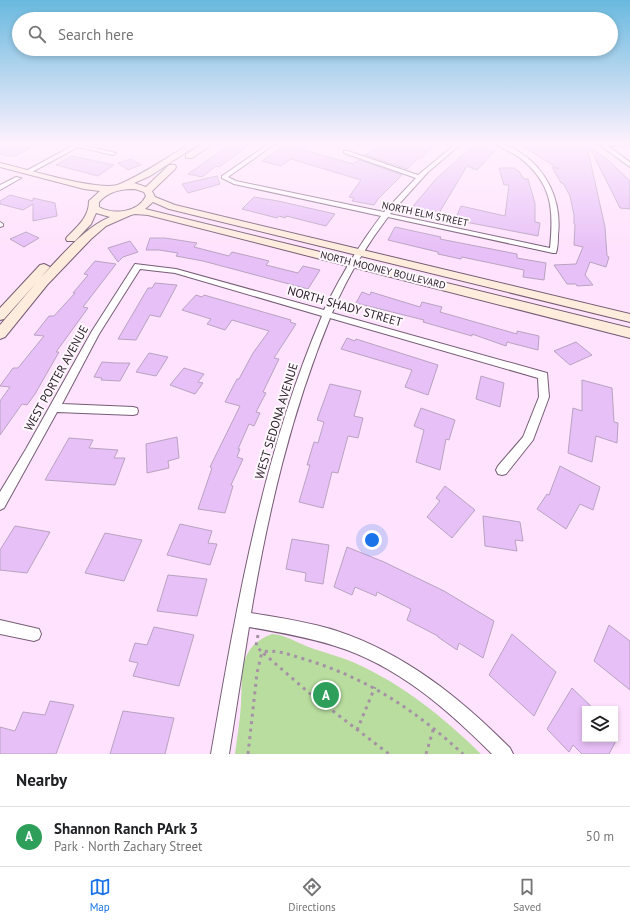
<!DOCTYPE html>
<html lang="en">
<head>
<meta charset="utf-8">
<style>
	:root { --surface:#fff; --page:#f2f2f2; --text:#202124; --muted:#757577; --line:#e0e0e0; --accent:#1a73e8 }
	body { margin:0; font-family:"PT Sans",sans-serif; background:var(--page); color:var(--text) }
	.controls { position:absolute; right:12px; bottom:12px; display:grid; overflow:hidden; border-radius:0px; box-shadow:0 2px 6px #0003 }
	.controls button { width:36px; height:36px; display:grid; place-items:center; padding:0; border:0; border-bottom:1px solid var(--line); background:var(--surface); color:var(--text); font:20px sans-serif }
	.you { position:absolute; left:372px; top:540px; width:14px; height:14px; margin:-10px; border:3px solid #fff; border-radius:50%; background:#1a73e8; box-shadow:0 0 0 6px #1a73e833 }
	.badge { display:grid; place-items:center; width:26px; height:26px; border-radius:50%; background:var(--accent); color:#fff; font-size:13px; font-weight:700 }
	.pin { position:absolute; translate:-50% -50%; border:2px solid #fff; box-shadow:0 1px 4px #0006 }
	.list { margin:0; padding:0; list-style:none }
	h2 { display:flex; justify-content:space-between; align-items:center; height:52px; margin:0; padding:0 16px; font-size:17px }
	h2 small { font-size:13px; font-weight:400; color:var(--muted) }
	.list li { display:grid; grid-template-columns:26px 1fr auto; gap:12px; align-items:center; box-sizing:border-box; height:60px; padding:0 16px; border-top:1px solid var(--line) }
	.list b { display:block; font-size:15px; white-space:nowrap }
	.list p { margin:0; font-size:13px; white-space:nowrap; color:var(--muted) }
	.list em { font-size:13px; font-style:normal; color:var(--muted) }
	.icon { flex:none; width:22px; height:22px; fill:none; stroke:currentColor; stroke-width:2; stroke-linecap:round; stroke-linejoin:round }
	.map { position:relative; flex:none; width:630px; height:754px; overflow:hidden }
	.search { position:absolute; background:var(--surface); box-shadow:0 2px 6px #0003; left:12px; right:12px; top:12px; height:44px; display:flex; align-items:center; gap:10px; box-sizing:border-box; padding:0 14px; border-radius:22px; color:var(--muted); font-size:15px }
	.sheet { height:112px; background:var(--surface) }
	nav { display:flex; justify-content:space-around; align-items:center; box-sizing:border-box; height:56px; border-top:1px solid var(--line); background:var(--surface); font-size:11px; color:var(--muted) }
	nav a { display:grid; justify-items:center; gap:2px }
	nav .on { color:var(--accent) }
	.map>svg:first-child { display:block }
	.green { fill:#b8dd9f }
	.building { fill:#e7c0f7; stroke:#b8a3c1 }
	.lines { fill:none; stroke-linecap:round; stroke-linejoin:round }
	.street-casing { stroke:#765d75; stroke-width:2 }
	.secondary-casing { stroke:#765d75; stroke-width:2 }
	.path { stroke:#a691a5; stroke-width:3; stroke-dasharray:3 4.5; stroke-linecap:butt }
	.street { fill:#fff; fill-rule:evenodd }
	.secondary { fill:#feecdd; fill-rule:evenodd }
	.labels { text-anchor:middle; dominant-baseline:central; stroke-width:4; stroke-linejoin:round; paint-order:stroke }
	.far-street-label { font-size:10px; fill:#2a2029; stroke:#fef8fd }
	.street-label { font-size:12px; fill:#2a2029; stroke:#fef8fd }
</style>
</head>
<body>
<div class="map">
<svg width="630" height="754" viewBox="0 0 630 754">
	<rect width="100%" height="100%" fill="#ffe2fd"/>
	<path class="green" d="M272,634C285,635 294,641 306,646C322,652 339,656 355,663C404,685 443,717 481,754H235C237,738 240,721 241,704C243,674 237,647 272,634Z"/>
	<g class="building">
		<polygon points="0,143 4,143 30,148 15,156 8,156 0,154"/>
		<polygon points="232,143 252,143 219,167 216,166 202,177 188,174"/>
		<polygon points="288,143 310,143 301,149 353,164 359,160 402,175 378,199 374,205 352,201 354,198 349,197 361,180 291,159 281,166 262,161"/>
		<polygon points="383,143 438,143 420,159 418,158 407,169 365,155"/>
		<polygon points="476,143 481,143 478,147 495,151 477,170 467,166 436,218 409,211 435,180"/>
		<polygon points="548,143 584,143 609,161 630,181 630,209 620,208 591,150 588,151 605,227 607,256 609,257 606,267 590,262 585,275 593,285 577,286 576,284 567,284 554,265 576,264 583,247 574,245 575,224 574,224 574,215 570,196 563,183 561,183 552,167 559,169 524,147"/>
		<polygon points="72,156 114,165 98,176 56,165"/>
		<polygon points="131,159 141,165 128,170 118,163"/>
		<polygon points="499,168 515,168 517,171 519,171 524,179 528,179 535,203 535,222 540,223 538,236 455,220 461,206 505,216 509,185 504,185"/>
		<polygon points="217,176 220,184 188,193 182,184"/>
		<polygon points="10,195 33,201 33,198 55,203 57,216 33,221 33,204 23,210 0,204 0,201"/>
		<polygon points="254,197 278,201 335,214 326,226 286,216 285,218 279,216 277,218 242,209"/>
		<polygon points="395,227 441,237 440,239 517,254 517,258 546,263 544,280 523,277 524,270 462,257 461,259 438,254 438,252 388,240"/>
		<polygon points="26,232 39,238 24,247 10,239"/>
		<polygon points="150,238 165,238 197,243 194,247 229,256 232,252 253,257 269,261 266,265 298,273 303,266 320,270 308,289 203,261 176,256 178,253 159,250 146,250"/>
		<polygon points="130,241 138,252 123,257 118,262 108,248"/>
		<polygon points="95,261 116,264 83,307 88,308 56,352 59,352 35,394 27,405 22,404 0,435 0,401 10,387 0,386 13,368 18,368 44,336 34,335 49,316 54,316 75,293 73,293 88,275 84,274"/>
		<polygon points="155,283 177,285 160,317 150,315 136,340 118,339 148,288 152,288"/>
		<polygon points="362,292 370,295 371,292 420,307 422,302 442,307 440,312 517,334 517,331 539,336 538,350 507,342 506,346 472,334 472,336 423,322 424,320 356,303"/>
		<polygon points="196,295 202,297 204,295 291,320 290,322 296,324 274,358 279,359 263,392 266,393 256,412 260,413 254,426 249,424 238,449 240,449 237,457 243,459 231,485 233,486 225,513 198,509 212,468 210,467 240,406 225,402 237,379 239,379 253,353 269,331 232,320 225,330 207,324 211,319 182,310"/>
		<polygon points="347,338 355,341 356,339 438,365 428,395 405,387 412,370 341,349"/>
		<polygon points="576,342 592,355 570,365 554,351"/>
		<polygon points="149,353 168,357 156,376 136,372"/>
		<polygon points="102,362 116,363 130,363 120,381 101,380 102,378 94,377"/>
		<polygon points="184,368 204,374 198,382 203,383 195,394 170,385"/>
		<polygon points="481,376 504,383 500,407 476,399"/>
		<polygon points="582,380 612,388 614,422 618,423 617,443 596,436 592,462 568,453 573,408 582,411"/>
		<polygon points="330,384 361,391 354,416 363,418 358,438 348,436 338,473 332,472 323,508 299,502 310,465 307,465 314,442 318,443 324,422 317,420"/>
		<polygon points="421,408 455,420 449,440 446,439 440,470 416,462 424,430 414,426"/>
		<polygon points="177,437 179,458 168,461 169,468 147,473 146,444"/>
		<polygon points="69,438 93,440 89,448 118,450 114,458 125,458 115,485 45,480"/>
		<polygon points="560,466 600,487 593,510 580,504 566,529 537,509 547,494 549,495"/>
		<polygon points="445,486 475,510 452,538 427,517 440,501 436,498"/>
		<polygon points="483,516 520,522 523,541 515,540 517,551 485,546"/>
		<polygon points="180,524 212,531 208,543 217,544 210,565 167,555"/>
		<polygon points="15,526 50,532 27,573 0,570 0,550"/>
		<polygon points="105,533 142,540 124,581 85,573"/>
		<polygon points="292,539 329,545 323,584 305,581 306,573 286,569"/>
		<polygon points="347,547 384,562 444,591 494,621 483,658 459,643 457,650 438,637 438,636 407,620 411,609 377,592 376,596 355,587 352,595 334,587"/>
		<polygon points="168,575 207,579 197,616 157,611"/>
		<polygon points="609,625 630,641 630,690 594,661"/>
		<polygon points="154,627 194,635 179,686 133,676 138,663 129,661 135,643 147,645"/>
		<polygon points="512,634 556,672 534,716 489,675"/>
		<polygon points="572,688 594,709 585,709 585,739 617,739 609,754 582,754 573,745 569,752 547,729"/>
		<polygon points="50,701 74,705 56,754 0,754 0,727 15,731 23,712 45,715"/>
		<polygon points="123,711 174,718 165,754 110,754"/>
	</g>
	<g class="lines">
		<g class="street-casing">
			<g id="street">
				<polygon points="62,143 76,144 84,143 82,145 116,153 113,155 78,147 30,173 26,173 26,171 72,146 62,144"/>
				<path d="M270,143H276L228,177L236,181L384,212L416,178L344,153V151H348L418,175L457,143H462L428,172L390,214L550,248C554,208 552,183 519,157C512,152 499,148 496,143C504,143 511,147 518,151C547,169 562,201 558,235C558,240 558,247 556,253H553L388,217C366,246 346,279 332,313L547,373L549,397L533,440L506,474L502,475L498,474L496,470L498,466L523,437L539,397L538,378L330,318C291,413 268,512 251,613C280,618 310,622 337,631C406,654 460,698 510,748L513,754H492C447,709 397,665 335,646C307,637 278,632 249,627L229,754H211C237,605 262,456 322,316L175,273L140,269L99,334L62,404L133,407L137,408L138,411L137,414L133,415L57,412L4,508L0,510V492L26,449L92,331L135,264L176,269L324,310C340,277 359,245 381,216L234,184L222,178V176Z"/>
				<polygon points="597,143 630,143 630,145 608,146 630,162 630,167"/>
				<polygon points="16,177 21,178 0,190 0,185"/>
				<polygon points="0,222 3,224 3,226 0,227"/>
				<polygon points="0,620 39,629 41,634 39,639 34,641 0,634"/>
			</g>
		</g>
		<g class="secondary-casing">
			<g id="secondary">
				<path d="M191,143H200L150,176L134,183L146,187L169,165H175L176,167L175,169L152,191L155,197L175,205L630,314V322L169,209L153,202L145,209L630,328V338L148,215L135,214L131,215L106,226L91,239L47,285L5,337L0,339V325L36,283L4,319L0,320V308L40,265L44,264L50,267L40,278C61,257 82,229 110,217L96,213L91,224L75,241H67L66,239L67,237C78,226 89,217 89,201L100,191L84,189L0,167V163C23,168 102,193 120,184C145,173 168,157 191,143ZM135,189L144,192L146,196C138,213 113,215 99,207V202C109,191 121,189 135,189Z"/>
				<polygon points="205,143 214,143 192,158 186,158 186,154"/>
			</g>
		</g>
		<g class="path">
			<path d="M258,635L256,646L262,652C277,649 290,655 304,659C367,678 415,710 463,754"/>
			<polyline points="357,730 375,687"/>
			<polyline points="248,754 257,673 262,652 308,692 389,754"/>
			<polyline points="426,754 434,727"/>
		</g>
		<use href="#street" class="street"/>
		<use href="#secondary" class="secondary"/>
	</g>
	<linearGradient id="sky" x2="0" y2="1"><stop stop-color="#69b9df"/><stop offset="0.58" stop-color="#fff2fe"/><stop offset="1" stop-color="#fff2fe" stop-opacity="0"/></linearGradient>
	<rect width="630" height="248" fill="url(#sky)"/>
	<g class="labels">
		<g class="far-street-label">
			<text transform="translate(425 214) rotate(12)">NORTH ELM STREET</text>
			<text transform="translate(383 270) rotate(14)">NORTH MOONEY BOULEVARD</text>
		</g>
		<g class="street-label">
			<text transform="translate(345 306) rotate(16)">NORTH SHADY STREET</text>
			<text transform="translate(56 378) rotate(-61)">WEST PORTER AVENUE</text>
			<text transform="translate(276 421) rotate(-73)">WEST SEDONA AVENUE</text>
		</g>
	</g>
</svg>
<div class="controls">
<button><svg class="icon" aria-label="layers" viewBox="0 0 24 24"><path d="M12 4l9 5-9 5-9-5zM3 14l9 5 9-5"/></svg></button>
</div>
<div class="you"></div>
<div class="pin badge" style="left:326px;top:695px;background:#2e9e5b">A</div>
<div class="search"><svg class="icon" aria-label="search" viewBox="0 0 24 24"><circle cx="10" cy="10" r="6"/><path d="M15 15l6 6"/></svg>Search here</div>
</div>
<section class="sheet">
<h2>Nearby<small></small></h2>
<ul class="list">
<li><span class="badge" style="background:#2e9e5b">A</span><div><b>Shannon Ranch PArk 3</b><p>Park · North Zachary Street</p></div><em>50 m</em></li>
</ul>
</section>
<nav>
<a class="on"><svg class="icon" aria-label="map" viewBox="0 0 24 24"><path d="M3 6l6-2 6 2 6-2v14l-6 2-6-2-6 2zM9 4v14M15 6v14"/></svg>Map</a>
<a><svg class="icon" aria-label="directions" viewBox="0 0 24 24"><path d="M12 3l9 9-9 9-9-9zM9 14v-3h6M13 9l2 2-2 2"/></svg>Directions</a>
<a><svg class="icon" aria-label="saved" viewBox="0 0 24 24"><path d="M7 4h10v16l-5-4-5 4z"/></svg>Saved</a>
</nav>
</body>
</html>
